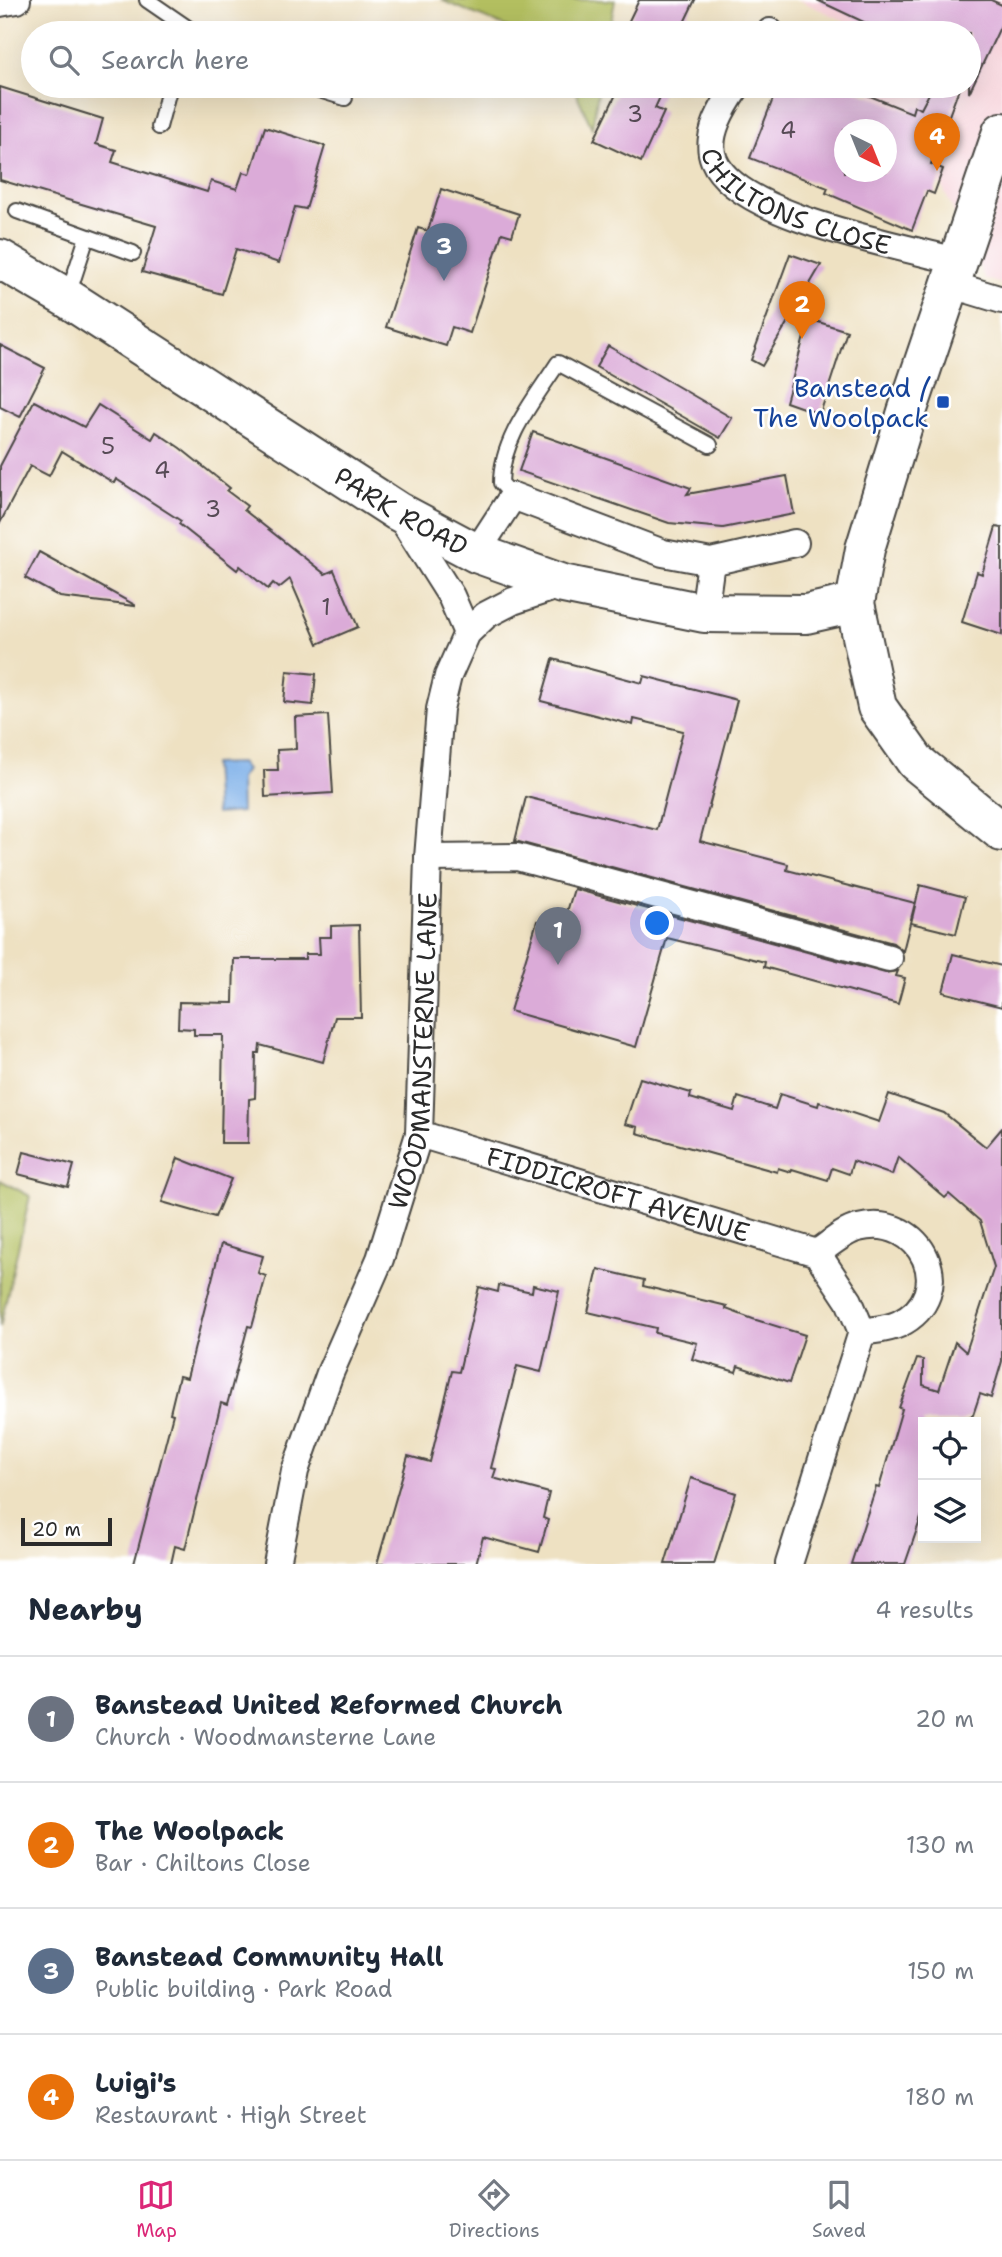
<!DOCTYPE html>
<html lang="en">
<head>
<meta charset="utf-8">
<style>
	:root { --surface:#fff; --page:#f2f2f3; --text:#1f2937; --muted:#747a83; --line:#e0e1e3; --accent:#db2777 }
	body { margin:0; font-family:"Shantell Sans",sans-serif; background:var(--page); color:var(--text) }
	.controls { position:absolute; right:21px; bottom:21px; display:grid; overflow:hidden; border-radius:0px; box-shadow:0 7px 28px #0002 }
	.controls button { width:63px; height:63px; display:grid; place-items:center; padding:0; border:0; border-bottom:2px solid var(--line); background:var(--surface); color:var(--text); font:35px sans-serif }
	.compass { position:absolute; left:834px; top:119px; width:63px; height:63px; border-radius:50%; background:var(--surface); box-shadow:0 7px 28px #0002; rotate:137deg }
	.scale { position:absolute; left:21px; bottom:18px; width:91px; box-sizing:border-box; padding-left:7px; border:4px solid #2b2b2b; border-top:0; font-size:19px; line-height:24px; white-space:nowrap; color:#2b2b2b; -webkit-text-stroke:5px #fff; paint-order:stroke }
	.you { position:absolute; left:658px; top:924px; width:24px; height:24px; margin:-18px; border:5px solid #fff; border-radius:50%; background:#1a73e8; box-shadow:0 0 0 10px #1a73e833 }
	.badge { display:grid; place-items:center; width:46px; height:46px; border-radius:50%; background:var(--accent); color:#fff; font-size:23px; font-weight:700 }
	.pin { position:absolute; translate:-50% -58px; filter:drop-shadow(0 2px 4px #0008) }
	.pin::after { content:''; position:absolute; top:37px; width:24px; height:21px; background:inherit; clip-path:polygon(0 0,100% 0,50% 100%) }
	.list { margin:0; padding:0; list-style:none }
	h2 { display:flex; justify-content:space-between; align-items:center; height:91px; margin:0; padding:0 28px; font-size:30px }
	h2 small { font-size:23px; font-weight:400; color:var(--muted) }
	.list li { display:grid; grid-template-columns:46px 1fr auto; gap:21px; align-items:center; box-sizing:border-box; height:126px; padding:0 28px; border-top:2px solid var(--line) }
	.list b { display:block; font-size:26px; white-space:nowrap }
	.list p { margin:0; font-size:23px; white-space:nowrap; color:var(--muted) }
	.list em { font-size:23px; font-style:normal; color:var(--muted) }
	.icon { flex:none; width:38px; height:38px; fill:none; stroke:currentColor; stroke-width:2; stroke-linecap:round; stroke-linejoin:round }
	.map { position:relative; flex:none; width:1002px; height:1564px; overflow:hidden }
	.search { position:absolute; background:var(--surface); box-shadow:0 7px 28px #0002; left:21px; right:21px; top:21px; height:77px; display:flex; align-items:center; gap:18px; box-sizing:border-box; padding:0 24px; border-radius:38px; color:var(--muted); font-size:26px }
	.sheet { height:595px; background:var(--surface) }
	nav { display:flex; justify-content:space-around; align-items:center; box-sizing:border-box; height:98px; border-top:2px solid var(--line); background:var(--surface); font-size:19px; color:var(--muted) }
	nav a { display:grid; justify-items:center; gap:4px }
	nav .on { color:var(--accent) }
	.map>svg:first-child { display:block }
	.built { fill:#f6cfd7 }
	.green { fill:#b3bf61; stroke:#6f7546; stroke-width:2 }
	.water { fill:#7bafe8; stroke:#536d8a; stroke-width:2 }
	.building { fill:#dbabd8; fill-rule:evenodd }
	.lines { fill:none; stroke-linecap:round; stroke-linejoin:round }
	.lane-casing { stroke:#484642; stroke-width:18 }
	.street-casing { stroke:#484642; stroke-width:30 }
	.secondary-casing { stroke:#484642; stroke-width:42 }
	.lane { stroke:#fff; stroke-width:14 }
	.street { stroke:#fff; stroke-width:26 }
	.secondary { stroke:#fff; stroke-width:38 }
	.transit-dot { fill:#1a4fb4; stroke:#fff; stroke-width:2.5 }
	.labels { text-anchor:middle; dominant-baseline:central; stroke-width:5; stroke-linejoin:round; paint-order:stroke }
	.number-label { font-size:23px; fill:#574b56 }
	.street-label { font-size:26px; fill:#2b2b2b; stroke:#fff }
	.transit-label { font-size:26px; fill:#164399; stroke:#fff; text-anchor:end }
</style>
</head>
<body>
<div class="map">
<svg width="1002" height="1564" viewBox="0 0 1002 1564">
	<rect width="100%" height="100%" fill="#fff"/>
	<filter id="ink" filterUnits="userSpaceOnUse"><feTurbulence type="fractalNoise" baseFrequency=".0143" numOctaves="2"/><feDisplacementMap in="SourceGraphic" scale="14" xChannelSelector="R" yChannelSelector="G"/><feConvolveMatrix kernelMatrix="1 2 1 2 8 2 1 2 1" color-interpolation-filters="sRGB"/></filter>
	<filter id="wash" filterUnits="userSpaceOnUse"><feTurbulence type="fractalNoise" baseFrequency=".00686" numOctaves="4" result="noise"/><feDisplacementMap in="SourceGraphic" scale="28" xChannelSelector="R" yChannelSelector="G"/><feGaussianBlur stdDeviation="1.57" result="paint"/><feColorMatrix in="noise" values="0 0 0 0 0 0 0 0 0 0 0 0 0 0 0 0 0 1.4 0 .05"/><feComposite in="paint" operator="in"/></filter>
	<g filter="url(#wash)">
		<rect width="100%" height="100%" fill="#eee1c2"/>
		<polygon class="built" points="798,0 1002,0 1002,284 985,279 941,184 887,162 886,130 856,129 874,86 969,86 969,33 872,33"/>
		<g class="green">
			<polygon points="441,0 615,0 609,33 521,33"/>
			<polygon points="573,86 599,86 592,128"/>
			<polygon points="0,1180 30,1196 0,1327"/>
		</g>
		<polygon class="water" points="240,763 246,770 240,779 241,812 216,814 213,764"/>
		<g id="blocks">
			<g class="building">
				<polygon points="639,0 695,0 679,33 623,33"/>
				<polygon points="817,0 991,0 1002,5 1002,23 969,93 969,33 887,33"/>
				<polygon points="620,86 665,86 655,108 664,112 641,162 594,140"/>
				<path d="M778,86H845L912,113L914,106L921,109L933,86H960L931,164L943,169L934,194L927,191L912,230L826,193L828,188L750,158ZM844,130H886V172H844Z"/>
				<polygon points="0,87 103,119 96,144 116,150 112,162 207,192 211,181 237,189 243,172 250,174 265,127 325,146 306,209 295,207 279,263 236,249 222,294 142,272 156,226 0,180"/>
				<polygon points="441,189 519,214 512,236 502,233 470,333 452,327 446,346 386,327 418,228 428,231"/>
				<polygon points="790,254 821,265 762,366 751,360"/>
				<polygon points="809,319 847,331 820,414 786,402"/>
				<polygon points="0,345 45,368 20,417 0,407"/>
				<polygon points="608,346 732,418 720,438 596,367"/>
				<polygon points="34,401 84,427 98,405 152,439 156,432 180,448 230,488 227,491 247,506 244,510 325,574 334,570 358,627 318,644 290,579 279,588 273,583 268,589 240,566 237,570 179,524 181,521 116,479 114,483 62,451 49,476 30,466 0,523 0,466"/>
				<polygon points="533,432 691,488 687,494 787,476 794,514 723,528 669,523 519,471"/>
				<polygon points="996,527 1002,528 1002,635 962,622 977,572 982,574"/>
				<polygon points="39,552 135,605 135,606 60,597 25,578"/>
				<polygon points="553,659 642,683 644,676 737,700 700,841 788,864 787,870 915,903 903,951 893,943 515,841 526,797 657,830 683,731 634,719 633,725 541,701"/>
				<polygon points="287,671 316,674 313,705 284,702"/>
				<polygon points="328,715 333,793 265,797 264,770 278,770 277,750 296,749 295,717"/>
				<polygon points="920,885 965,897 956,934 911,923"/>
				<polygon points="574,889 885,973 898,971 896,976 905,978 898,1004 764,967 765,962 667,938 636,1047 510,1011 537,921 562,928"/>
				<polygon points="359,925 361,1017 335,1017 323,1062 260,1045 259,1053 256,1053 255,1098 249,1099 248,1143 221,1143 223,1035 194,1035 194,1029 178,1028 179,1002 233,1003 234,959 305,959 305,954 320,954 319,937 331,937 331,926"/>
				<polygon points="953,954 1002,966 1002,1007 943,992"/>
				<polygon points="640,1078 691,1093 690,1098 734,1111 738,1097 775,1109 780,1094 818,1106 819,1102 879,1122 889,1094 944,1113 986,1147 1002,1128 1002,1361 991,1398 980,1394 973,1415 959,1422 923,1422 923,1512 905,1564 851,1564 876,1487 879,1488 902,1409 899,1408 917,1359 923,1360 923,1385 939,1390 955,1342 966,1352 994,1267 980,1221 949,1194 945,1198 898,1157 892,1175 853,1161 849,1174 832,1168 828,1180 792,1169 791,1172 778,1168 777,1172 637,1133 638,1127 625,1124"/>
				<polygon points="24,1152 74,1165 68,1187 18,1174"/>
				<polygon points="178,1158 231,1179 215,1217 162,1202"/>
				<polygon points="221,1244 263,1256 258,1273 266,1276 252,1327 248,1326 227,1405 221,1403 185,1549 175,1546 171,1564 134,1564 173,1414 170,1413 179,1376 187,1378"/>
				<polygon points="598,1269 644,1280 643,1286 727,1306 726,1309 753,1319 805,1335 789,1383 738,1366 736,1372 692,1359 697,1343 655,1333 656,1328 588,1312"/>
				<polygon points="499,1285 532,1292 533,1285 559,1291 541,1372 517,1366 491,1468 496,1469 493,1478 549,1493 543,1518 548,1520 539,1552 483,1537 476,1564 377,1564 408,1456 430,1462 452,1371 459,1372 479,1287 498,1292"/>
				<polygon points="691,1478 736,1493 714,1564 665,1564"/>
			</g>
		</g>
	</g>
	<g filter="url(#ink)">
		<use href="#blocks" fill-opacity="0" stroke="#484642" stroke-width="2"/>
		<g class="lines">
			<g class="lane-casing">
				<g id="lane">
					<polyline points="147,0 195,33"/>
					<polyline points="306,86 345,98"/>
					<polyline points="159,127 170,86"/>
					<polyline points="17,211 133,253"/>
					<polyline points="68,295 87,237"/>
					<path d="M513,496L501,483C501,439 535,399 558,363L710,445"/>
				</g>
			</g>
			<g class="street-casing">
				<g id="street">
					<polyline points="0,3 17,0"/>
					<polyline points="769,33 770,32"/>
					<path id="s1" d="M737,86C724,105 704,136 714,160C737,217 901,246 957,261"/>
					<polyline points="949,284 1002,300"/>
					<polyline points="399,514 451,596 467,633"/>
					<polyline points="476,553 513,496 663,553 711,562 795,543"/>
					<polyline points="704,613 711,562"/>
					<polyline points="428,858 517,857 889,958"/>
					<path id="s2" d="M419,1134L817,1253L849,1301L862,1332L789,1564"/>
					<path d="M817,1253C829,1245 844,1231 858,1228C922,1211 960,1294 899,1324C889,1329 874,1330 862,1332"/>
					<path id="s3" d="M277,1564L295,1471L330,1373L380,1259L419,1134L428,858L440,709L448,676L467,633L486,615L513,601L563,584"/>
				</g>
			</g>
			<g class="secondary-casing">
				<g id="secondary">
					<polyline points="1002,132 907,412 865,549 855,603 877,707 916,762 1002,832"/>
					<path id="s4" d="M0,259L67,298L397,511L476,553L563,584L704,613L806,614L855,603"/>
				</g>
			</g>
			<use href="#lane" class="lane"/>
			<use href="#street" class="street"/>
			<use href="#secondary" class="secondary"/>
		</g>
	</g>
	<rect class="transit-dot" x="936" y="395" width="14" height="14" rx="3.5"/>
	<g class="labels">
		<g class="number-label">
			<text x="635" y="114">3</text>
			<text x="788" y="130">4</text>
			<text x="108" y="446">5</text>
			<text x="162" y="470">4</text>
			<text x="213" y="509">3</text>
			<text x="326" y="607">1</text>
		</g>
		<g class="street-label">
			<text stroke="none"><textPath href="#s1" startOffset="175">CHILTONS CLOSE</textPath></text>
			<text stroke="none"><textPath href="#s4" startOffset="474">PARK ROAD</textPath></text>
			<text stroke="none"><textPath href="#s3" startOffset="536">WOODMANSTERNE LANE</textPath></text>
			<text stroke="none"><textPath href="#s2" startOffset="208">FIDDICROFT AVENUE</textPath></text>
		</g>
		<g class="transit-label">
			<text x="929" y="387">Banstead /<tspan x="929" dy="30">The Woolpack</tspan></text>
		</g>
	</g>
</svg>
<div class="controls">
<button><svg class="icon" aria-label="locate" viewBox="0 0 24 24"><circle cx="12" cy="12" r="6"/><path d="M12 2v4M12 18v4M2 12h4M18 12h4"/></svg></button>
<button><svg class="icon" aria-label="layers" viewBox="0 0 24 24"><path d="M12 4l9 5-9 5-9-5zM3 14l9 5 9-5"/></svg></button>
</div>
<svg class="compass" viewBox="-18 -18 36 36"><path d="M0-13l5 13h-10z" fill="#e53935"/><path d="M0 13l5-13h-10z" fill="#747a83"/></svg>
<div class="scale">20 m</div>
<div class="you"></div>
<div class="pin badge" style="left:558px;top:965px;background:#6b7280">1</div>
<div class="pin badge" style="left:802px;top:339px;background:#e8710a">2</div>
<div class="pin badge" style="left:444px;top:281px;background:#5c6f8a">3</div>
<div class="pin badge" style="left:937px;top:171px;background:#e8710a">4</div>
<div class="search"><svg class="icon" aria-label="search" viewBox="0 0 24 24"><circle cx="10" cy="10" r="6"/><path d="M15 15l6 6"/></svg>Search here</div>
</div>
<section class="sheet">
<h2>Nearby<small>4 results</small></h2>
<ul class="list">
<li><span class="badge" style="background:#6b7280">1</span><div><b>Banstead United Reformed Church</b><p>Church · Woodmansterne Lane</p></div><em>20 m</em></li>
<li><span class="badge" style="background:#e8710a">2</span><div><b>The Woolpack</b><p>Bar · Chiltons Close</p></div><em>130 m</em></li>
<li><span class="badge" style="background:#5c6f8a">3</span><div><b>Banstead Community Hall</b><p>Public building · Park Road</p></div><em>150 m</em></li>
<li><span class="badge" style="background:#e8710a">4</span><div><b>Luigi's</b><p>Restaurant · High Street</p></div><em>180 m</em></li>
</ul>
</section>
<nav>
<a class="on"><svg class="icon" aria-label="map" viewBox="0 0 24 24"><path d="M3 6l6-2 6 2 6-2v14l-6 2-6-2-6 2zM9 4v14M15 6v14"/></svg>Map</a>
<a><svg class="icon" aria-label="directions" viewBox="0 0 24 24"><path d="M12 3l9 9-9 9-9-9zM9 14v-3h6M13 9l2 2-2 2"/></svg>Directions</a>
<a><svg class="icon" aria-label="saved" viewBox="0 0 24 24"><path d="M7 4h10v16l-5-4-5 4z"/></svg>Saved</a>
</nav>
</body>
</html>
